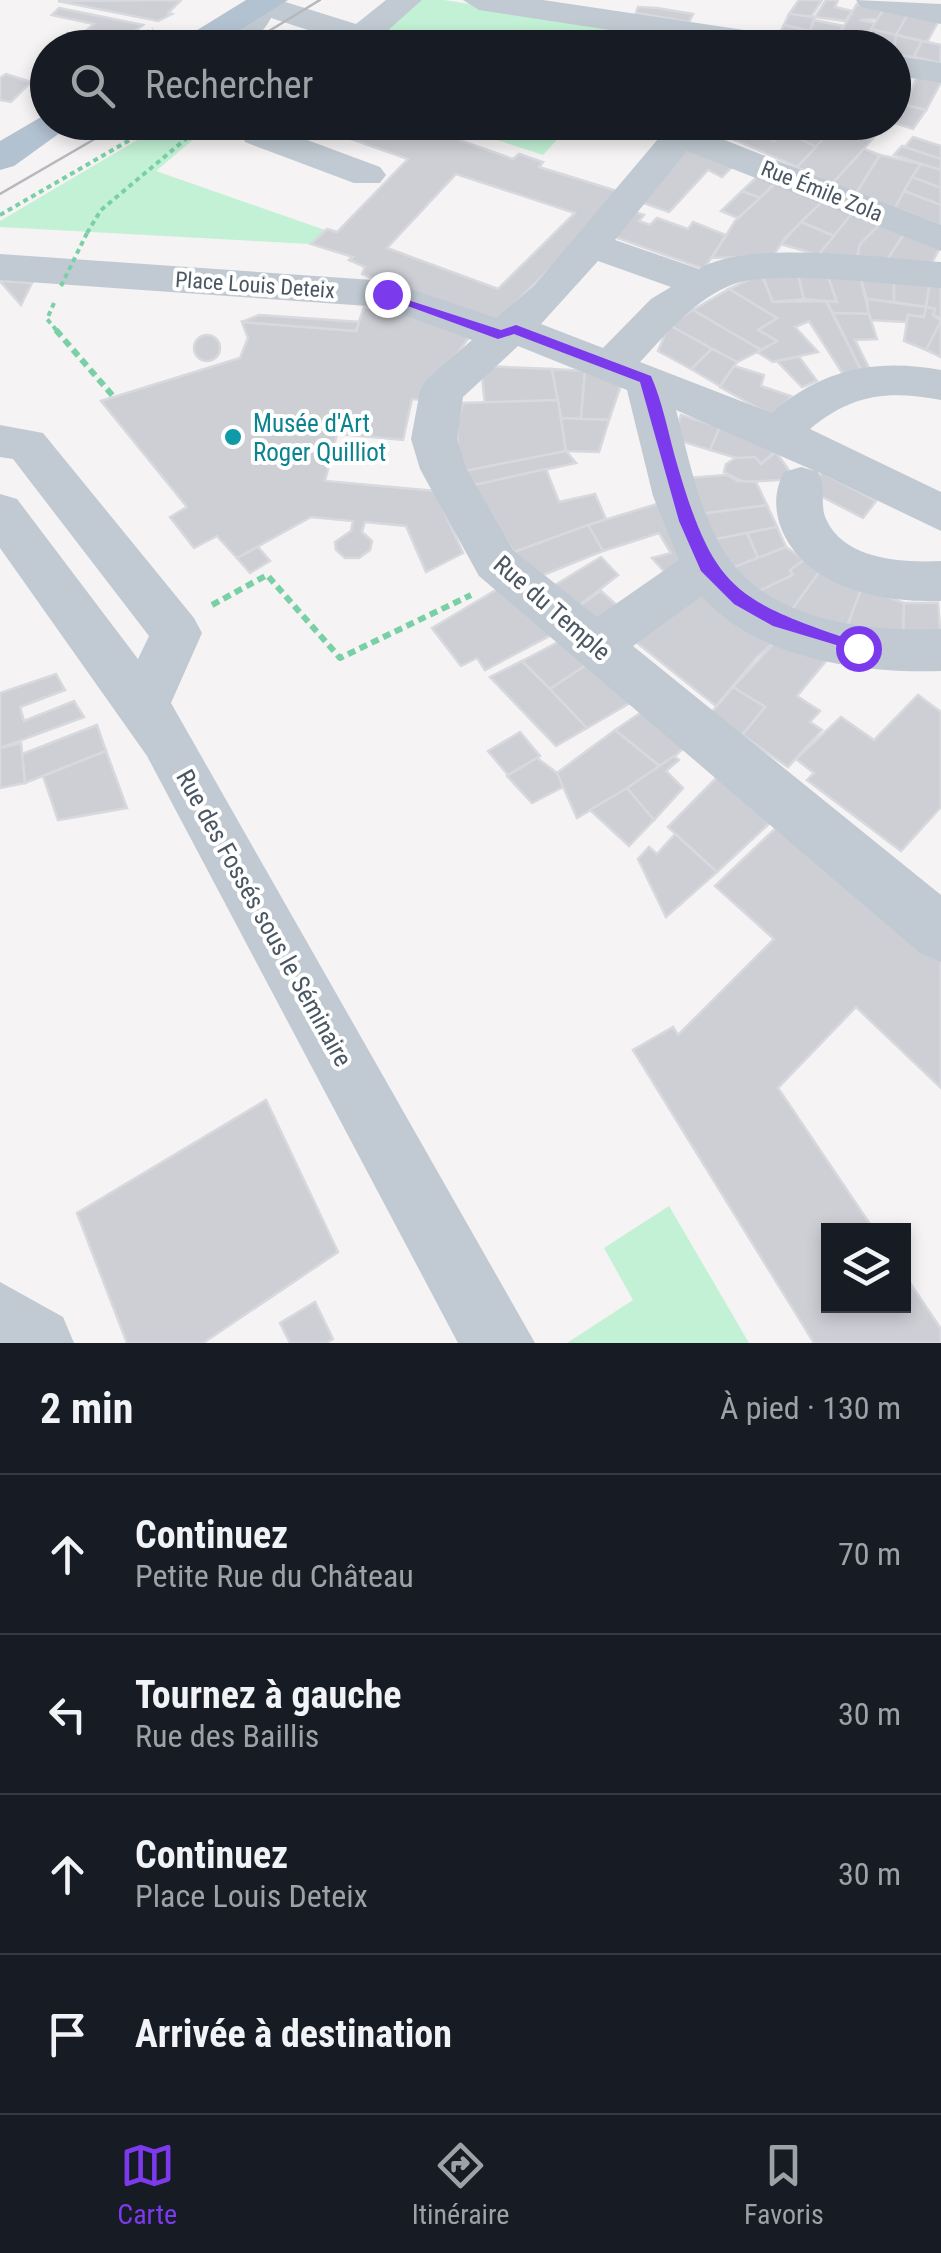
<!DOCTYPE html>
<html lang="fr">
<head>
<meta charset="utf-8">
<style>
	:root { --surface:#171b24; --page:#242831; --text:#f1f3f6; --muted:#9ea1a6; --line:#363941; --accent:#7c3aed }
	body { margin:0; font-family:"Roboto Condensed",sans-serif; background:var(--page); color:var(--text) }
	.controls { position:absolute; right:30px; bottom:30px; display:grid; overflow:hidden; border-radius:0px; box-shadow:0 5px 15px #0003 }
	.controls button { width:90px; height:90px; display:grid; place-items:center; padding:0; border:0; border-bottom:2px solid var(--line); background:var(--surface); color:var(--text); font:50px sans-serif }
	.stop { position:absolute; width:30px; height:30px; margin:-22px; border:8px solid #7c3aed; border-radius:50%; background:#fff }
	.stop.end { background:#7c3aed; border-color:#fff; box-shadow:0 2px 10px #0008 }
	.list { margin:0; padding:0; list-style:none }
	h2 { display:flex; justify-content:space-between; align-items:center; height:130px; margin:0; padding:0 40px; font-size:42px }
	h2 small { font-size:32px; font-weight:400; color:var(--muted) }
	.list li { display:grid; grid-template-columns:65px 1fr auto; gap:30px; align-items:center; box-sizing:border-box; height:160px; padding:0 40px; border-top:2px solid var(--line) }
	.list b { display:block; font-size:38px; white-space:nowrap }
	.list p { margin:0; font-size:32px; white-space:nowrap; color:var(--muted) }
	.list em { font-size:32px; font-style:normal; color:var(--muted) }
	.icon { flex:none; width:55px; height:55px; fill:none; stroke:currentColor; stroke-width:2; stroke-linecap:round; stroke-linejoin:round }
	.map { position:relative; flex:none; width:941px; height:1343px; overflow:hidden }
	.search { position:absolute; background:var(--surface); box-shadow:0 5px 15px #0003; left:30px; right:30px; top:30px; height:110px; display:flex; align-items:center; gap:25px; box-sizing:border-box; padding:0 35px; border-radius:55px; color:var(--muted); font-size:38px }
	.sheet { height:770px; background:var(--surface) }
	nav { display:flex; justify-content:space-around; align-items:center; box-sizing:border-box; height:140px; border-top:2px solid var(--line); background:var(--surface); font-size:28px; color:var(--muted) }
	nav a { display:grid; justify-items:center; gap:5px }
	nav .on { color:var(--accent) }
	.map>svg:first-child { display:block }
	.green { fill:#c3f1d5 }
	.building { fill:#cdcfd5; stroke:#d7d9de; stroke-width:2.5; fill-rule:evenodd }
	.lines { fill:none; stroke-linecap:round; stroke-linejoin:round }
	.path-far1 { stroke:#7ad0a6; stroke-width:4; stroke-dasharray:5 4; stroke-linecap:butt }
	.path { stroke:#7ad0a6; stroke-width:6; stroke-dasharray:8 5; stroke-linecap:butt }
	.minor { fill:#c1cad2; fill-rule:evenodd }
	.major { fill:#b3c2d1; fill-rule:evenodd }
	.tram { stroke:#b5b8bd; stroke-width:2.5 }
	.path-bridge { stroke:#7ad0a6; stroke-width:4; stroke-dasharray:5 4; stroke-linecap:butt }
	.route { fill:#7c3aed }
	.culture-dot { fill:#0f9aa8; stroke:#fff; stroke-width:4 }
	.labels { text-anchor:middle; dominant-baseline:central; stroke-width:8; stroke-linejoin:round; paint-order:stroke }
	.far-street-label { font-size:22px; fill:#4a5661; stroke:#fff }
	.culture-label { font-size:25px; fill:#0d838f; stroke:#fff; text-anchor:start }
	.street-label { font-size:25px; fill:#4a5661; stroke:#fff }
</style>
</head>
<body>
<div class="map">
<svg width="941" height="1343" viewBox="0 0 941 1343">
	<rect width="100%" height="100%" fill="#f5f3f3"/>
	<g class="green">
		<polygon points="417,0 444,0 630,29 613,48 433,47 381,31"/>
		<polygon points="214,122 156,171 325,230 311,244 0,227 0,221 166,123"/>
		<polygon points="445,123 572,123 543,155"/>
		<polygon points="669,1206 749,1343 567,1343 633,1300 604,1248"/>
	</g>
	<g class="building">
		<polygon points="181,0 168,13 172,14 158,21 58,1"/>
		<polygon points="799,0 822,0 811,17 789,14"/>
		<polygon points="826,0 838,0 835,7 852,11 845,21 815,17"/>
		<polygon points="857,4 884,9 877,19 860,20 875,23 870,48 834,44"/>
		<polygon points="638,7 657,8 693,14 689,22 636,13"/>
		<polygon points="59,8 143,25 116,45 83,48 70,44 94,24 52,15"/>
		<polygon points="884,9 908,14 896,35 871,29"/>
		<polygon points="789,14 815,17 810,31 784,25"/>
		<polygon points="908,14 939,20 927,42 896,35"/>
		<polygon points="814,20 843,26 834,44 807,40"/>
		<polygon points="784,25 810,31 806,44 777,38"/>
		<polygon points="871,29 896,35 894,50 870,48"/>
		<polygon points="896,35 922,41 914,57 894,54"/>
		<polygon points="922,41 941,45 940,63 914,57"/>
		<polygon points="6,74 31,82 11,102 0,100 0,78"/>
		<polygon points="917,77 941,82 926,110 906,105"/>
		<polygon points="906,105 926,110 913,129 891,122 894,111 903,114"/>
		<path d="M303,122H408L513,159L519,154L543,162L539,167L620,192L598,221L493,325L362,274L365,267L349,260L353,257L311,244L327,229L337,232L408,159ZM456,174L575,213L498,289L387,248Z"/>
		<polygon points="712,122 838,122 816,147 786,132 774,141 750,128 735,140 707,128"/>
		<polygon points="837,124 876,135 832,184 797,167"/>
		<polygon points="750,128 774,141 786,132 816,147 797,167 735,140"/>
		<polygon points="913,137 941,146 941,159 905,147"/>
		<polygon points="902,146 941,159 941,170 894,155"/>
		<polygon points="688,149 733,166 722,177 708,170 669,212 638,201"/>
		<polygon points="864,149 880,155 855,195 832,184"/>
		<polygon points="880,155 921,164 895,208 855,195"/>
		<polygon points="921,164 941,170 941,188 912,177"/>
		<polygon points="758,176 776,182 760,198 742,191"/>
		<polygon points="912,177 941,188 941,205 904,191"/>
		<polygon points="777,182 823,201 785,238 773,256 712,258 735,221"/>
		<polygon points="742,191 760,198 738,218 721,211"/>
		<polygon points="904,191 941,205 941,226 895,208"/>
		<polygon points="823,201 854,211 834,236 801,222"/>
		<polygon points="631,211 644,215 639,221 650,225 657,218 688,229 693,222 726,235 704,269 612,236"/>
		<polygon points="854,211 882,222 860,244 857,258 818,255"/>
		<polygon points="801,222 834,236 818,255 781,244"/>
		<polygon points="882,222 906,231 887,260 857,258 860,244"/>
		<polygon points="906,231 941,245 931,265 887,260"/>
		<polygon points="761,274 773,302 826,301 861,370 843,374 809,321 795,327 818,352 773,362 757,352 777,341 758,330 777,318 729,289"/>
		<polygon points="762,274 798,274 804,299 773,302"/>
		<polygon points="798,274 828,276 837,302 804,299"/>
		<polygon points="828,276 860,276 869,314 833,313 826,301 837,302"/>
		<polygon points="860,276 894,277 894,302 867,299"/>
		<polygon points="894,277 930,281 926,307 894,302"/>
		<polygon points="0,281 32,283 21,305"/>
		<polygon points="930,281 941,282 941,318 933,315 935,309 926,307"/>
		<polygon points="729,289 777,318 758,330 777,341 761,350 693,310"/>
		<polygon points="867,299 926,307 924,317 908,315 906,322 869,320"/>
		<polygon points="364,307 420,312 473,332 423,400 412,399 403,440 341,434 338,430 325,481 435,491 463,553 426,572 406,526 365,522 362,532 372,541 370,550 359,558 345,558 336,550 335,542 351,531 353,521 311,517 237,558 217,536 194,548 170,517 187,507 101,401 240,358 248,338 242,322 356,331"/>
		<polygon points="926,307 935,309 933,315 941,321 926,350 904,341 908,315 924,317"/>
		<polygon points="693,310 761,350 737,362 669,325"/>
		<polygon points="833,313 869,314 877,339 855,340 869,368 861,370"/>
		<polygon points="259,315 359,322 356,331 242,322"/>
		<polygon points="941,321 941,357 926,350"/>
		<polygon points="669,325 712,349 691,369 658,351"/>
		<circle cx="207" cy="348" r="13"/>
		<polygon points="712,349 737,362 720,386 691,369"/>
		<polygon points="799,357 817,381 802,387 777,361"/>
		<polygon points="481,366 552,369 558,400 485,405"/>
		<polygon points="734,366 764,375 761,386 791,396 774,417 720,387"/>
		<polygon points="552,369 585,371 581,419 561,418"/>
		<polygon points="585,371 621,385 609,420 581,419"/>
		<polygon points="558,400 566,451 465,471 458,453 457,425 463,403"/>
		<polygon points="681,415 720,427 710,450 674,439"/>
		<polygon points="561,418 609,420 599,452 566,451"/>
		<polygon points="720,427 777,450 761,464 755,457 740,459 710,450"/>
		<polygon points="566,451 576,463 470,486 465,471"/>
		<polygon points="776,452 795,479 744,482 724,472 726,464 736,458 755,457 761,464"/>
		<polygon points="546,469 559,502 595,494 606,519 514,552 470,486"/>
		<polygon points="822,473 876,501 863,518 807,489"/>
		<polygon points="726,475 738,481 756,482 767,505 700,514 686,478"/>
		<polygon points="670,500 694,561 670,578 652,558 671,553 659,533 603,551 588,525"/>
		<polygon points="767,505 777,527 707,541 694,515"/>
		<polygon points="588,525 603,551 541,576 514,552"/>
		<polygon points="777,527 786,547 758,558 747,533"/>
		<polygon points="747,533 758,558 730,569 711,540"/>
		<polygon points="258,547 270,561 250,573 237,558"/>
		<polygon points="786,547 804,560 790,570 793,575 755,593 724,571"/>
		<polygon points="601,557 618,575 576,608 552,587"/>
		<polygon points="804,560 820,571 788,615 755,593 793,575 790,570"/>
		<polygon points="820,571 862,587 843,637 788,615"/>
		<polygon points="702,580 783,634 757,657 716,706 631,638"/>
		<polygon points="506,584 559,631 485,670 477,658 461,666 432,628"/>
		<polygon points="862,587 904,603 903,645 843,637"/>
		<polygon points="601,591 623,611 599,629 576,608"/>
		<polygon points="904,603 938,603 941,641 903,645"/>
		<polygon points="783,634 836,649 797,696 820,711 810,722 822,730 788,767 742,735 765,707 733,687"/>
		<polygon points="566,638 592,661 550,689 522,661"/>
		<polygon points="522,661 550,689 587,728 556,746 490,677"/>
		<polygon points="592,661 635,700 587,728 550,689"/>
		<polygon points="56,674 65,690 20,707 24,721 74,701 84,717 0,748 0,693"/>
		<polygon points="733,687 765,707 742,735 711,713"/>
		<polygon points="918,695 941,712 941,807 901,851 807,780 814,773 796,759 841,717 874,740"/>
		<polygon points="646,709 688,744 662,768 615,730"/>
		<polygon points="97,725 106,751 25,783 22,754"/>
		<polygon points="615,730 662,768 577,818 557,773"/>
		<polygon points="520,732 540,756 508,775 488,751"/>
		<polygon points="21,743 25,783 0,788 0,748"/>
		<polygon points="106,751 127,808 58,820 43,776"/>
		<polygon points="674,756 679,760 666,771 683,788 654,820 627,788"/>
		<polygon points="537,758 557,773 563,787 532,803 507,776"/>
		<polygon points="721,773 772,821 717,872 668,827"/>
		<polygon points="627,788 654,820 629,846 590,810"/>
		<polygon points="778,826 941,961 941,1088 856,1007 778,1088 874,1230 828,1230 828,1306 904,1306 904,1274 941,1329 941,1343 814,1343 633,1050 673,1027 678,1035 774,939 715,886"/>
		<polygon points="675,834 717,872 666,917 638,859 649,847 657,854"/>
		<polygon points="266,1100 338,1252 203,1343 127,1343 77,1213"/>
		<polygon points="315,1302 333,1339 326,1343 290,1343 280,1323"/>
	</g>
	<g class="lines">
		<g class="path-far1">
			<polyline points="122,48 153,29"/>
			<polyline points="0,215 161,122"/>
			<polyline points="87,233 101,210 206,122"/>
			<polyline points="54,303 47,319 58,332"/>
		</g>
		<g class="path">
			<polyline points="56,330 113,396"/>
			<polyline points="212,605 267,575 340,658 471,595"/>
		</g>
		<g class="minor">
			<path d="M249,0H279L356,24L386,0H422L385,33L409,41L413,48H330L336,39L271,18C255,49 228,48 197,48L237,21Z"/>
			<polygon points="463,0 543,0 797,38 813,48 728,48 479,10"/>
			<polygon points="856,0 941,4 941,24 861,7"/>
			<polygon points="894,55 941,63 941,83 894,75"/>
			<polygon points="238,122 274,122 275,128 380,167 386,175 380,183 354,183 245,142"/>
			<path d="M635,122H708L702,131L941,225V251L687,151L615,240L699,269C746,239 883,258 941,262V288C894,285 774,269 734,284C697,297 666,334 640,362L772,413C821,369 877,358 941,370V400C888,390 852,394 810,429L941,492V531L818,472C827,488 819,503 826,519C844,560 903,563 941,561V601C883,603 802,588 780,525C774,506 775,489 784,472L801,467L815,471L676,410C688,455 698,507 722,548C764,621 865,632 941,629V671C864,674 755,659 702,596L633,646L941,895V962L920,953L479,576L420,469L411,439L420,391L426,380L472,340L382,307L0,280V254L387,281L496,318L534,286L658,139L639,132ZM598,261L671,287L651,299L603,348L541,324ZM518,346L627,390L653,496L679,560L597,617L513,550L466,468L457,439L463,397Z"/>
			<polygon points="0,425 43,433 194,618 202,633 171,703 535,1343 458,1343 147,756 0,548 0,494 17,499 138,659 149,636 13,459 0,457"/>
			<polygon points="0,1282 63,1317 74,1343 0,1343"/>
		</g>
		<g class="major">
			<polygon points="246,0 288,0 211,48 168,48"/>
			<polygon points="48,113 48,122 75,122 14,166 0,170 0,141"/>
		</g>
		<g class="tram">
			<polyline points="241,48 320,0"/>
			<polyline points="0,194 124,122"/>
		</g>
		<polyline class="path-bridge" points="61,286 87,233"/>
	</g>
	<path class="route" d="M383,292L501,330L516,325L651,376C662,401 668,431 675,457C714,592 733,600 863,644V653L773,626L734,604L701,571L679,521L640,382L514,334L498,339L383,297Z"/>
	<circle class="culture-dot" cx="233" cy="437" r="10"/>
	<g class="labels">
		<g class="far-street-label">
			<text transform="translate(822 191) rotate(22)">Rue Émile Zola</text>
			<text transform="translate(255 285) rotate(4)">Place Louis Deteix</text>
		</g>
		<g class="culture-label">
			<text x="253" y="423">Musée d'Art<tspan x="253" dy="29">Roger Quilliot</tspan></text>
		</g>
		<g class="street-label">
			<text transform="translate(552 608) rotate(41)">Rue du Temple</text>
			<text transform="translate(264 918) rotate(61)">Rue des Fossés sous le Séminaire</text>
		</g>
	</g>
</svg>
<div class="controls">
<button><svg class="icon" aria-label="layers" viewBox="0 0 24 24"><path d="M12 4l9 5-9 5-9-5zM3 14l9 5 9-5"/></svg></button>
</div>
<div class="stop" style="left:858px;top:648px"></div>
<div class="stop end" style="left:387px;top:294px"></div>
<div class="search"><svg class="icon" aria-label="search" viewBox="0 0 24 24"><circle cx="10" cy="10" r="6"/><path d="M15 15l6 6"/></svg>Rechercher</div>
</div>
<section class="sheet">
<h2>2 min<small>À pied · 130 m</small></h2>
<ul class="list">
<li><svg class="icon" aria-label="ahead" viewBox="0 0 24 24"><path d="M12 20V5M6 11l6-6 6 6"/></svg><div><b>Continuez</b><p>Petite Rue du Château</p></div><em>70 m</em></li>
<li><svg class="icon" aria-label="left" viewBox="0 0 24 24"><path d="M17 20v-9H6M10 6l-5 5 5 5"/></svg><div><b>Tournez à gauche</b><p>Rue des Baillis</p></div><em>30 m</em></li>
<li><svg class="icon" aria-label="ahead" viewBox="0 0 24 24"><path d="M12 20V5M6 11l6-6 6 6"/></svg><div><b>Continuez</b><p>Place Louis Deteix</p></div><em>30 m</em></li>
<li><svg class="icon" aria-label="arrive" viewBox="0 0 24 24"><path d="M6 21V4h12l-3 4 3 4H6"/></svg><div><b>Arrivée à destination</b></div></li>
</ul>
</section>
<nav>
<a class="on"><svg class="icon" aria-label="map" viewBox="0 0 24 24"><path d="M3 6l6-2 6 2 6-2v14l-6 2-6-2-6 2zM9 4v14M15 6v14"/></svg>Carte</a>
<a><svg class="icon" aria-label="directions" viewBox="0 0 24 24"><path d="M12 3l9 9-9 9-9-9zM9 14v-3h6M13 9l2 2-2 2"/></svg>Itinéraire</a>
<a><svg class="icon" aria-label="saved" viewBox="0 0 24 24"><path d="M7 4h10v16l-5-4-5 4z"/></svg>Favoris</a>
</nav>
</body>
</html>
